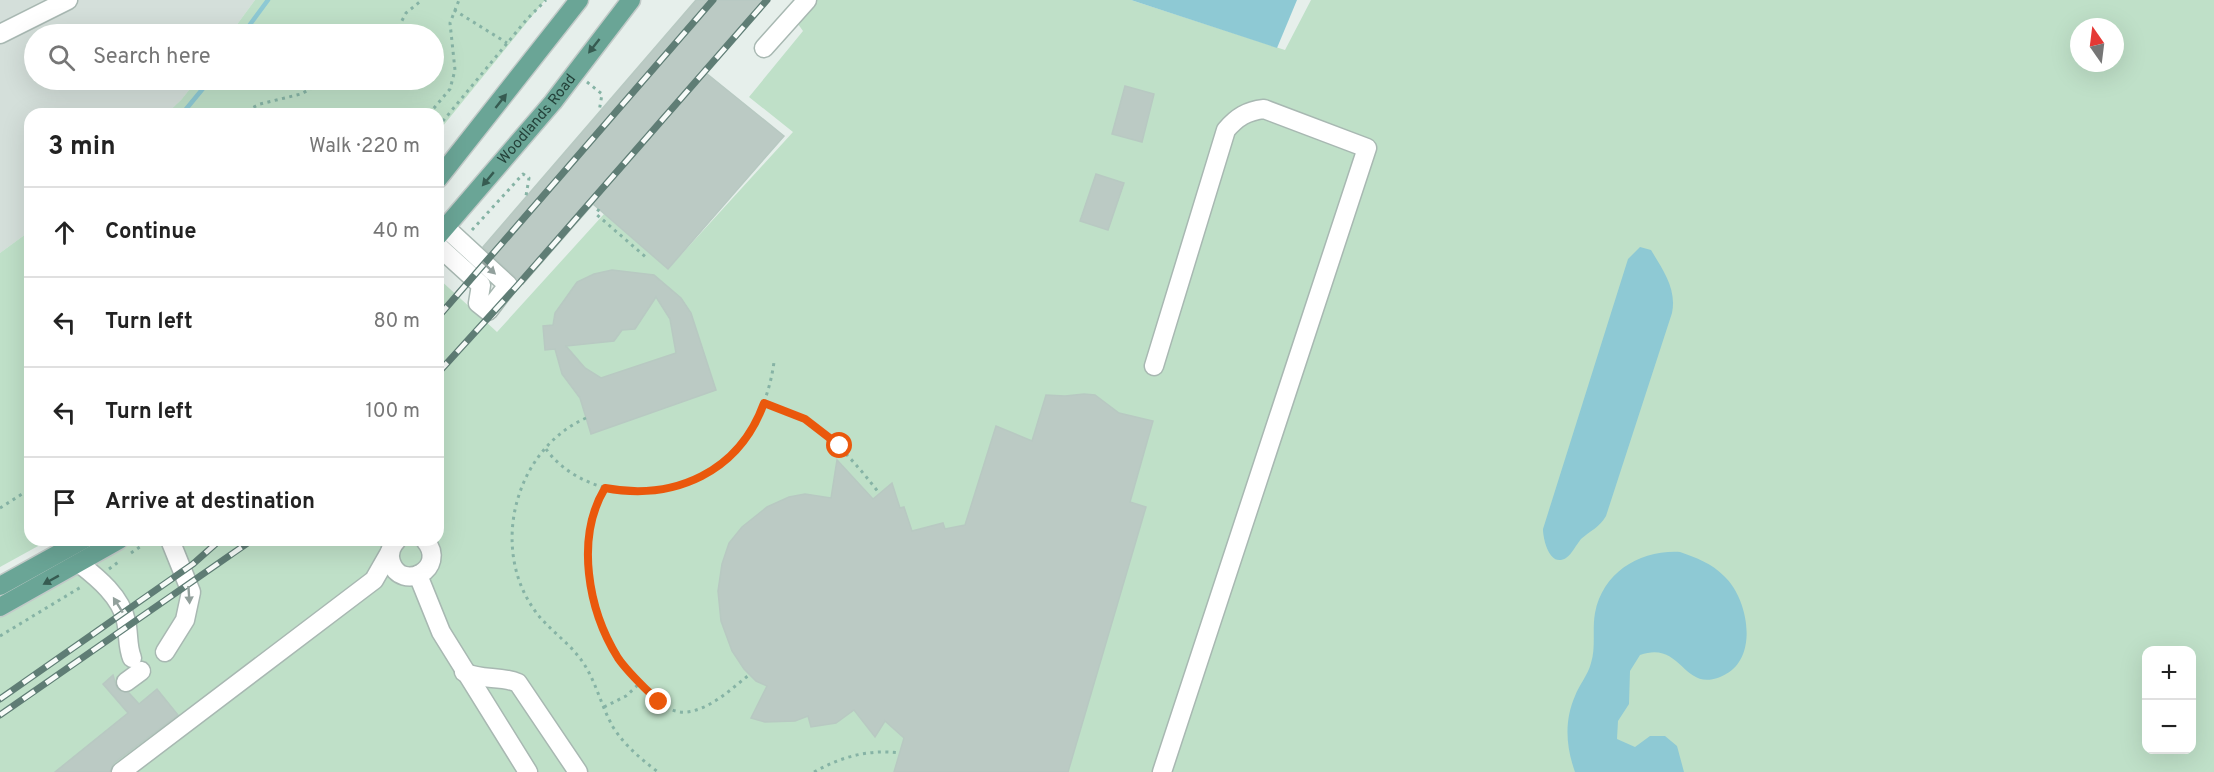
<!DOCTYPE html>
<html lang="en">
<head>
<meta charset="utf-8">
<style>
	:root { --surface:#fff; --page:#f6f6f6; --text:#222; --muted:#767676; --line:#e0e0e0 }
	body { margin:0; font-family:Overpass,sans-serif; background:var(--page); color:var(--text) }
	.controls { position:absolute; right:18px; bottom:18px; display:grid; overflow:hidden; border-radius:12px; box-shadow:0 6px 24px #0002 }
	.controls button { width:54px; height:54px; display:grid; place-items:center; padding:0; border:0; border-bottom:2px solid var(--line); background:var(--surface); color:var(--text); font:30px sans-serif }
	.compass { position:absolute; left:2070px; top:18px; width:54px; height:54px; border-radius:50%; background:var(--surface); box-shadow:0 6px 24px #0002; rotate:346deg }
	.stop { position:absolute; width:18px; height:18px; margin:-14px; border:4px solid #ea580c; border-radius:50%; background:#fff }
	.stop.end { background:#ea580c; border-color:#fff; box-shadow:0 2px 6px #0008 }
	.list { margin:0; padding:0; list-style:none }
	h2 { display:flex; justify-content:space-between; align-items:center; height:78px; margin:0; padding:0 24px; font-size:26px }
	h2 small { font-size:20px; font-weight:400; color:var(--muted) }
	.list li { display:grid; grid-template-columns:39px 1fr auto; gap:18px; align-items:center; box-sizing:border-box; height:90px; padding:0 24px; border-top:2px solid var(--line) }
	.list b { display:block; font-size:22px; white-space:nowrap }
	.list em { font-size:20px; font-style:normal; color:var(--muted) }
	.icon { flex:none; width:33px; height:33px; fill:none; stroke:currentColor; stroke-width:2; stroke-linecap:round; stroke-linejoin:round }
	.map { position:relative; flex:none; width:2214px; height:772px; overflow:hidden }
	.search { position:absolute; background:var(--surface); box-shadow:0 6px 24px #0002; left:24px; top:24px; width:420px; height:66px; display:flex; align-items:center; gap:15px; box-sizing:border-box; padding:0 21px; border-radius:33px; color:var(--muted); font-size:22px }
	.panel { position:absolute; background:var(--surface); box-shadow:0 6px 24px #0002; left:24px; top:108px; width:420px; height:438px; border-radius:18px }
	.map>svg:first-child { display:block }
	.built { fill:#d4dfda }
	.green { fill:#bfe0c8; fill-rule:evenodd }
	.water { fill:#8ec9d4 }
	.lines { fill:none; stroke-linecap:round; stroke-linejoin:round }
	.stream { stroke:#8ec9d4; stroke-width:4.5 }
	.building { fill:#bbcac4; stroke:#b8c9c2; stroke-width:1.5; fill-rule:evenodd }
	.minor-casing { stroke:#a8b8b2; stroke-width:21 }
	.major-casing { stroke:#c2cac8; stroke-width:21 }
	.path { stroke:#86b3a5; stroke-width:3; stroke-dasharray:3 4.5; stroke-linecap:butt }
	.minor { stroke:#fff; stroke-width:18 }
	.major { stroke:#6aa596; stroke-width:18 }
	.rail-casing { stroke:#5f7d75; stroke-width:7 }
	.rail { stroke:#f7fbf9; stroke-width:4.5; stroke-dasharray:14; stroke-linecap:butt }
	.oneway { fill:#365b51 }
	.oneway2 { fill:#92a09c }
	.route { stroke:#ea580c; stroke-width:8 }
	.labels { text-anchor:middle; dominant-baseline:central; stroke-width:5; stroke-linejoin:round; paint-order:stroke }
	.street-label { font-size:15px; fill:#24423a; stroke:#f7fbf9 }
</style>
</head>
<body>
<div class="map">
<svg width="2214" height="772" viewBox="0 0 2214 772">
	<rect width="100%" height="100%" fill="#e6efeb"/>
	<polygon class="built" points="0,0 255,0 230,34 34,34 34,80 197,80 181,100 166,114 30,114 30,231 0,253"/>
	<g class="green">
		<polygon points="255,0 545,0 438,132 438,114 166,114 181,100 197,80 434,80 434,34 230,34"/>
		<path d="M817,0H1131L1285,50L1311,0H2214V772H0V617L94,565L131,540H438V278L497,332L604,214L668,269L793,132L749,97L803,31L798,24ZM2079,27H2115V63H2079ZM2146,650H2192V750H2146Z"/>
		<polygon points="30,231 30,540 49,540 0,567 0,253"/>
	</g>
	<g class="water">
		<polygon points="1131,0 1297,0 1277,48"/>
		<path d="M1640,247L1651,250C1663,270 1677,289 1672,313L1606,516C1600,527 1590,531 1581,539C1576,545 1572,554 1566,558C1550,568 1543,540 1543,529L1628,259Z"/>
		<path d="M1680,552C1697,558 1711,563 1724,576C1748,598 1759,656 1726,674C1683,698 1684,639 1640,655L1630,671L1629,704L1618,721L1617,739L1635,747L1650,736H1665L1677,746L1684,772H1575C1566,747 1564,721 1575,696C1579,685 1588,675 1591,663C1596,647 1592,630 1595,613C1603,572 1640,550 1680,552Z"/>
	</g>
	<g class="lines">
		<g class="stream">
			<polyline points="243,34 268,0"/>
			<polyline points="182,114 210,80"/>
		</g>
	</g>
	<g class="building">
		<polygon points="696,0 769,0 706,73 784,136 668,269 593,204 523,284 483,247"/>
		<polygon points="1125,86 1154,94 1142,142 1112,134"/>
		<polygon points="1096,174 1124,183 1108,230 1080,221"/>
		<path d="M612,270L654,275L681,298L691,313L716,390L591,434L580,398L562,374L555,349L545,350L543,326L553,325L555,313L577,282L594,274ZM656,297L670,319L676,353L601,378L585,368L566,346L614,341L622,330L635,329Z"/>
		<polygon points="1084,394 1095,395 1119,413 1153,421 1130,502 1146,507 1068,772 894,772 904,738 885,721 875,737 854,710 836,723 811,727 808,716 795,721 765,722 751,718 767,686 756,681 744,669 732,651 721,621 718,591 722,564 729,543 742,527 767,507 789,497 805,494 831,498 837,460 873,499 892,483 900,508 904,507 912,531 943,523 945,529 965,525 996,426 1032,441 1046,395 1065,396"/>
		<polygon points="113,675 117,689 129,693 139,704 157,689 178,715 114,763 110,772 55,772 128,713 103,684"/>
	</g>
	<g class="lines">
		<g class="minor-casing">
			<g id="minor">
				<polyline points="0,34 68,0"/>
				<polyline points="764,48 807,0"/>
				<polyline points="438,246 481,285 478,303 488,311 508,285 446,228"/>
				<path d="M1154,366L1226,130C1237,117 1247,111 1264,109L1367,148L1162,772"/>
				<path d="M397,540C391,546 388,553 391,562C401,593 449,569 425,540"/>
				<path d="M80,564C98,578 121,597 126,621C129,633 127,646 132,658"/>
				<polyline points="418,575 441,632 528,772"/>
				<polyline points="165,652 185,620 191,592 170,540"/>
				<path d="M464,672C481,681 501,675 518,683L578,772"/>
				<polyline points="126,682 141,671"/>
				<polyline points="121,772 374,580 390,552"/>
			</g>
		</g>
		<g class="major-casing">
			<g id="major">
				<polyline points="438,179 579,0"/>
				<path id="s1" d="M438,236L553,102L631,0"/>
				<polyline points="0,586 83,540"/>
				<polyline points="0,607 119,540"/>
			</g>
		</g>
		<g class="path">
			<polyline points="454,10 507,43"/>
			<polyline points="395,34 406,13 422,0"/>
			<polyline points="587,82 602,94 599,112"/>
			<polyline points="240,114 260,104 301,94 327,80"/>
			<polyline points="429,114 450,89 455,70 450,23 459,0"/>
			<polyline points="438,127 527,19 546,0"/>
			<polyline points="599,209 596,214 648,259"/>
			<polyline points="472,230 523,174 529,178 526,196"/>
			<path d="M764,403C818,421 845,449 879,493"/>
			<path d="M586,418C516,449 490,545 533,608C546,628 568,641 582,661C596,681 601,706 613,727C625,746 641,759 658,772"/>
			<path d="M546,449C561,470 586,484 611,489C698,506 763,445 774,362"/>
			<path d="M605,487C567,553 596,638 645,688C656,700 670,714 687,712C711,709 731,689 749,675"/>
			<polyline points="0,508 30,489"/>
			<polyline points="131,553 150,540"/>
			<polyline points="109,569 121,560"/>
			<polyline points="0,636 81,587"/>
			<polyline points="604,707 626,696 640,683"/>
			<path d="M814,772C841,757 868,749 900,753"/>
		</g>
		<use href="#minor" class="minor"/>
		<use href="#major" class="major"/>
		<g class="rail-casing">
			<g id="rail">
				<polyline points="438,317 713,0"/>
				<polyline points="438,373 517,286 767,0"/>
				<polyline points="0,699 193,564 220,540"/>
				<polyline points="0,715 252,540"/>
			</g>
		</g>
		<use href="#rail" class="rail"/>
	</g>
	<defs><path id="oneway-solid" d="M-6-.8H1V-3.2L6.5 0L1 3.2V.8H-6Z" transform="scale(1.5)"/></defs>
	<g class="oneway">
		<use href="#oneway-solid" transform="translate(594 46) rotate(128)"/>
		<use href="#oneway-solid" transform="translate(501 101) rotate(-52)"/>
		<use href="#oneway-solid" transform="translate(488 179) rotate(130)"/>
		<use href="#oneway-solid" transform="translate(51 580) rotate(151)"/>
	</g>
	<g class="oneway2">
		<use href="#oneway-solid" transform="translate(489 268) rotate(43)"/>
		<use href="#oneway-solid" transform="translate(189 595) rotate(86)"/>
		<use href="#oneway-solid" transform="translate(118 605) rotate(-122)"/>
	</g>
	<g class="lines">
		<path class="route" d="M659,702C645,688 629,674 618,658C588,610 575,538 605,488C675,501 739,472 764,403L805,419L840,446"/>
	</g>
	<g class="labels">
		<g class="street-label">
			<text stroke="none"><textPath href="#s1" startOffset="153">Woodlands Road</textPath></text>
		</g>
	</g>
</svg>
<div class="controls">
<button>+</button>
<button>−</button>
</div>
<svg class="compass" viewBox="-18 -18 36 36"><path d="M0-13l5 13h-10z" fill="#e53935"/><path d="M0 13l5-13h-10z" fill="#767676"/></svg>
<div class="stop" style="left:840px;top:446px"></div>
<div class="stop end" style="left:659px;top:702px"></div>
<div class="search"><svg class="icon" aria-label="search" viewBox="0 0 24 24"><circle cx="10" cy="10" r="6"/><path d="M15 15l6 6"/></svg>Search here</div>
<section class="panel">
<h2>3 min<small>Walk · 220 m</small></h2>
<ul class="list">
<li><svg class="icon" aria-label="ahead" viewBox="0 0 24 24"><path d="M12 20V5M6 11l6-6 6 6"/></svg><div><b>Continue</b></div><em>40 m</em></li>
<li><svg class="icon" aria-label="left" viewBox="0 0 24 24"><path d="M17 20v-9H6M10 6l-5 5 5 5"/></svg><div><b>Turn left</b></div><em>80 m</em></li>
<li><svg class="icon" aria-label="left" viewBox="0 0 24 24"><path d="M17 20v-9H6M10 6l-5 5 5 5"/></svg><div><b>Turn left</b></div><em>100 m</em></li>
<li><svg class="icon" aria-label="arrive" viewBox="0 0 24 24"><path d="M6 21V4h12l-3 4 3 4H6"/></svg><div><b>Arrive at destination</b></div></li>
</ul>
</section>
</div>
</body>
</html>
